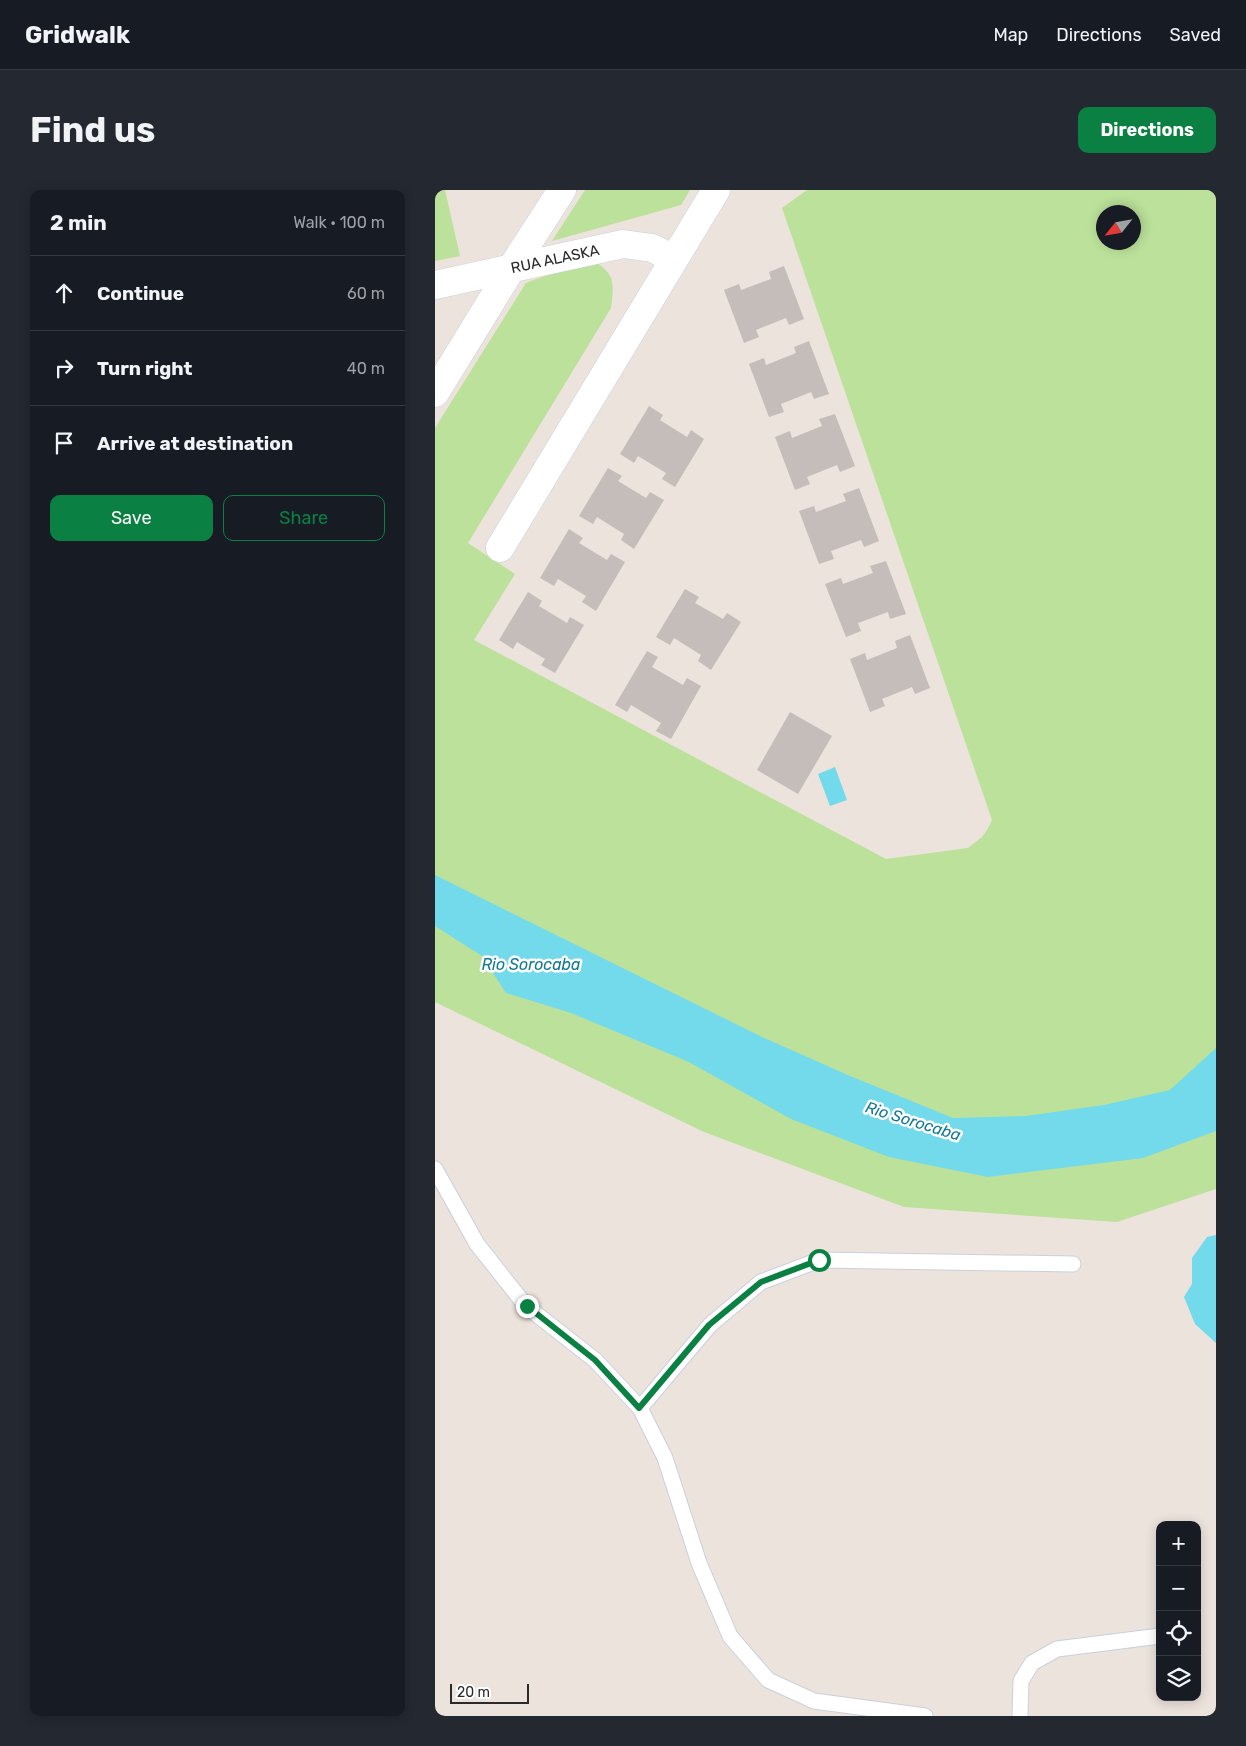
<!DOCTYPE html>
<html lang="en">
<head>
<meta charset="utf-8">
<style>
	:root { --surface:#171b24; --page:#242831; --text:#f1f3f6; --muted:#9ea1a6; --line:#363941; --accent:#0b8043 }
	body { margin:0; font-family:Rubik,sans-serif; background:var(--page); color:var(--text) }
	.controls { position:absolute; right:15px; bottom:15px; display:grid; overflow:hidden; border-radius:10px; box-shadow:0 2px 12px #0003 }
	.controls button { width:45px; height:45px; display:grid; place-items:center; padding:0; border:0; border-bottom:1px solid var(--line); background:var(--surface); color:var(--text); font:25px sans-serif }
	.compass { position:absolute; left:661px; top:15px; width:45px; height:45px; border-radius:50%; background:var(--surface); box-shadow:0 2px 12px #0003; rotate:239deg }
	.scale { position:absolute; left:15px; bottom:12px; width:79px; box-sizing:border-box; padding-left:5px; border:2px solid #2a2a2a; border-top:0; font-size:14px; line-height:18px; white-space:nowrap; color:#2a2a2a; -webkit-text-stroke:4px #fff; paint-order:stroke }
	.stop { position:absolute; width:15px; height:15px; margin:-11px; border:4px solid #0b8043; border-radius:50%; background:#fff }
	.stop.end { background:#0b8043; border-color:#fff; box-shadow:0 1px 5px #0008 }
	.list { margin:0; padding:0; list-style:none }
	h2 { display:flex; justify-content:space-between; align-items:center; height:65px; margin:0; padding:0 20px; font-size:21px }
	h2 small { font-size:16px; font-weight:400; color:var(--muted) }
	.list li { display:grid; grid-template-columns:32px 1fr auto; gap:15px; align-items:center; box-sizing:border-box; height:75px; padding:0 20px; border-top:1px solid var(--line) }
	.list b { display:block; font-size:19px; white-space:nowrap }
	.list em { font-size:16px; font-style:normal; color:var(--muted) }
	.actions { display:flex; gap:10px; padding:15px 20px }
	.actions a { flex:1; padding:11px 0; border:1px solid var(--accent); border-radius:10px; text-align:center; font-size:18px; color:var(--accent) }
	.actions .main { background:var(--accent); color:#fff }
	.icon { flex:none; width:28px; height:28px; fill:none; stroke:currentColor; stroke-width:2; stroke-linecap:round; stroke-linejoin:round }
	.map { position:relative; flex:none; width:781px; height:1526px; overflow:hidden; border-radius:10px }
	header { display:flex; align-items:center; gap:30px; box-sizing:border-box; height:70px; padding:0 25px; background:var(--surface); border-bottom:1px solid var(--line) }
	header strong { font-size:24px }
	nav { display:flex; gap:28px; margin-inline-start:auto; font-size:18px }
	.intro { display:flex; align-items:center; justify-content:space-between; box-sizing:border-box; height:120px; padding:0 30px }
	h1 { margin:0; font-size:35px }
	.button { padding:12px 22px; border-radius:10px; background:var(--accent); color:#fff; font-size:18px; font-weight:700 }
	main { display:flex; gap:30px; padding:0 30px }
	aside { flex:1; background:var(--surface); border-radius:10px; box-shadow:0 2px 12px #0003 }
	.map>svg:first-child { display:block }
	.green { fill:#bbe19a; fill-rule:evenodd }
	.water { fill:#72daeb }
	.building { fill:#c4bdb9 }
	.lines { fill:none; stroke-linecap:round; stroke-linejoin:round }
	.service-casing { stroke:#cad0db; stroke-width:17 }
	.minor-casing { stroke:#cad0db; stroke-width:29 }
	.service { stroke:#fff; stroke-width:15 }
	.minor { stroke:#fff; stroke-width:28 }
	.route { stroke:#0b8043; stroke-width:6 }
	.labels { text-anchor:middle; dominant-baseline:central; stroke-width:5; stroke-linejoin:round; paint-order:stroke }
	.street-label { font-size:15px; fill:#2a2a2a; stroke:#fff }
	.water-label { font-size:16px; font-style:italic; fill:#117996; stroke:#fff }
</style>
</head>
<body>
<header>
<strong>Gridwalk</strong>
<nav><a>Map</a><a>Directions</a><a>Saved</a></nav>
</header>
<div class="intro"><h1>Find us</h1><a class="button">Directions</a></div>
<main>
<aside>
<h2>2 min<small>Walk · 100 m</small></h2>
<ul class="list">
<li><svg class="icon" aria-label="ahead" viewBox="0 0 24 24"><path d="M12 20V5M6 11l6-6 6 6"/></svg><div><b>Continue</b></div><em>60 m</em></li>
<li><svg class="icon" aria-label="right" viewBox="0 0 24 24"><path d="M7 20v-9h11M14 6l5 5-5 5"/></svg><div><b>Turn right</b></div><em>40 m</em></li>
<li><svg class="icon" aria-label="arrive" viewBox="0 0 24 24"><path d="M6 21V4h12l-3 4 3 4H6"/></svg><div><b>Arrive at destination</b></div></li>
</ul>
<div class="actions"><a class="main">Save</a><a>Share</a></div>
</aside>
<div class="map">
<svg width="781" height="1526" viewBox="0 0 781 1526">
	<rect width="100%" height="100%" fill="#ece3dc"/>
	<g class="green">
		<polygon points="0,0 10,0 25,66 0,71"/>
		<polygon points="150,0 255,0 246,15 117,51"/>
		<path d="M372,0H781V999L682,1032L469,1017L269,942L0,812V238L91,93C115,83 138,78 163,74C182,86 178,99 176,118L33,353L80,384L39,450L451,669L533,658L547,647L552,640L557,630L347,18ZM668,22H698V52H668Z"/>
	</g>
	<g class="water">
		<polygon points="400,577 412,610 395,616 383,584"/>
		<polygon points="0,685 327,847 415,886 518,928 591,926 669,915 735,900 781,858 781,941 708,968 553,987 454,967 356,929 254,872 136,823 71,803 47,766 0,736"/>
		<polygon points="781,1045 781,1153 760,1134 749,1107 757,1094 757,1068 772,1047"/>
	</g>
	<g class="building">
		<polygon points="349,76 369,129 354,135 351,128 321,140 324,147 309,153 289,100 304,94 306,100 336,89 334,82"/>
		<polygon points="374,151 394,204 379,209 376,202 346,214 349,222 334,227 314,174 329,168 331,175 361,163 359,157"/>
		<polygon points="214,216 228,225 225,230 252,247 256,240 269,249 240,297 227,289 231,283 203,266 199,273 185,264"/>
		<polygon points="400,224 420,276 405,282 402,275 372,287 375,294 360,300 340,247 355,241 357,248 387,236 384,229"/>
		<polygon points="173,278 187,286 183,291 211,308 215,302 229,310 199,359 186,350 189,344 162,327 158,334 144,326"/>
		<polygon points="424,298 444,351 429,357 426,350 396,361 399,369 384,374 364,321 379,316 381,322 411,311 408,304"/>
		<polygon points="134,339 148,348 144,353 172,370 176,364 190,372 161,421 147,412 151,406 123,389 119,396 105,388"/>
		<polygon points="451,371 471,424 455,429 453,422 423,433 426,441 411,447 390,394 406,388 408,394 438,383 435,376"/>
		<polygon points="250,399 264,407 260,413 288,429 292,423 306,432 276,480 263,471 266,465 239,448 235,455 221,447"/>
		<polygon points="93,402 107,411 104,416 132,433 135,427 149,435 120,483 106,475 110,469 82,452 78,459 64,450"/>
		<polygon points="475,445 495,498 480,504 477,497 447,509 450,516 435,522 415,469 430,463 432,470 462,458 460,451"/>
		<polygon points="212,461 223,467 217,477 248,495 252,488 266,496 236,549 221,541 226,533 196,515 192,522 180,515"/>
		<polygon points="355,522 397,546 363,604 322,580"/>
	</g>
	<g class="lines">
		<g class="service-casing">
			<g id="service">
				<polyline points="0,979 42,1054 91,1116 160,1170 205,1218 230,1268 264,1373 295,1446 333,1490 379,1511 490,1526"/>
				<polyline points="205,1218 275,1135 326,1092 384,1070 638,1074"/>
				<polyline points="585,1526 586,1491 597,1473 622,1459 725,1446"/>
			</g>
		</g>
		<g class="minor-casing">
			<g id="minor">
				<polyline points="0,95 188,54 217,58 239,69"/>
				<polyline points="0,203 76,79 127,0"/>
				<polyline points="65,358 281,0"/>
			</g>
		</g>
		<use href="#service" class="service"/>
		<use href="#minor" class="minor"/>
	</g>
	<g class="lines">
		<polyline class="route" points="92,1116 160,1170 204,1218 274,1135 326,1092 384,1070"/>
	</g>
	<g class="labels">
		<g class="street-label">
			<text transform="translate(120 69) rotate(-12)">RUA ALASKA</text>
		</g>
		<g class="water-label">
			<text x="96" y="774">Rio Sorocaba</text>
			<text transform="translate(478 931) rotate(17)">Rio Sorocaba</text>
		</g>
	</g>
</svg>
<div class="controls">
<button>+</button>
<button>−</button>
<button><svg class="icon" aria-label="locate" viewBox="0 0 24 24"><circle cx="12" cy="12" r="6"/><path d="M12 2v4M12 18v4M2 12h4M18 12h4"/></svg></button>
<button><svg class="icon" aria-label="layers" viewBox="0 0 24 24"><path d="M12 4l9 5-9 5-9-5zM3 14l9 5 9-5"/></svg></button>
</div>
<svg class="compass" viewBox="-18 -18 36 36"><path d="M0-13l5 13h-10z" fill="#e53935"/><path d="M0 13l5-13h-10z" fill="#9ea1a6"/></svg>
<div class="scale">20 m</div>
<div class="stop" style="left:384px;top:1070px"></div>
<div class="stop end" style="left:92px;top:1116px"></div>
</div>
</main>
</body>
</html>
